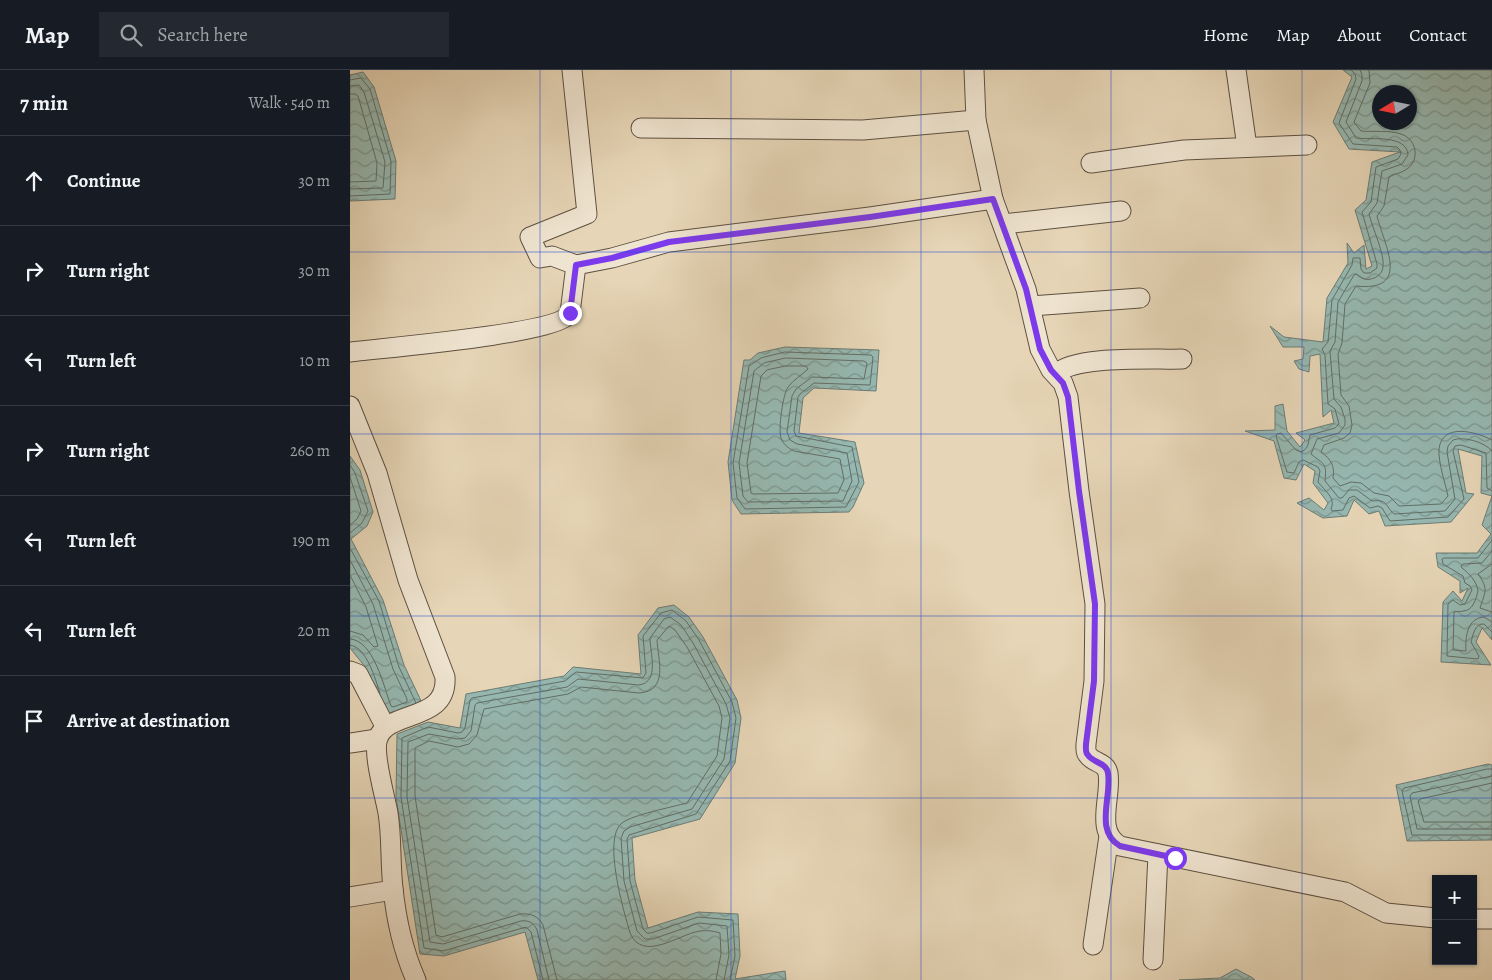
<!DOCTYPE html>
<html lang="en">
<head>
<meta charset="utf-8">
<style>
	:root { --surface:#171b24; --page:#242831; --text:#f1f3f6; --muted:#9ea1a6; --line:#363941 }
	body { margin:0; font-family:Alegreya,serif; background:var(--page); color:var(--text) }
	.controls { position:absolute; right:15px; bottom:15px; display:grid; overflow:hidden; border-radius:0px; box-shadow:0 1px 4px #0004 }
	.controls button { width:45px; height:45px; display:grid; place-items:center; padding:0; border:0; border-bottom:1px solid var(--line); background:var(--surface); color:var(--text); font:25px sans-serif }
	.compass { position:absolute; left:1022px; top:15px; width:45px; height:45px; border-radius:50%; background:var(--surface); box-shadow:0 1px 4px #0004; rotate:260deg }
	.stop { position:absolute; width:15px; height:15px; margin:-11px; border:4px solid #7c3aed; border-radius:50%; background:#fff }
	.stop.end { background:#7c3aed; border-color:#fff; box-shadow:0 1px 5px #0008 }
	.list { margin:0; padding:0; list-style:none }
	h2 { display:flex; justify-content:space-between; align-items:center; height:65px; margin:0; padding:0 20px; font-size:21px }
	h2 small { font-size:16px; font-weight:400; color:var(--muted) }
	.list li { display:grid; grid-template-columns:32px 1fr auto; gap:15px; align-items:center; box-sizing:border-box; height:90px; padding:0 20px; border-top:1px solid var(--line) }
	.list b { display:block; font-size:19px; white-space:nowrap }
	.list em { font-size:16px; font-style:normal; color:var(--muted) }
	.icon { flex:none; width:28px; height:28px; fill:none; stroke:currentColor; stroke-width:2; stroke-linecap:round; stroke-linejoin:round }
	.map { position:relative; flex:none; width:1142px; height:910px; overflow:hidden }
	header { display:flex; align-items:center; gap:30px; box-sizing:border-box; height:70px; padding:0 25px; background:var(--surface); border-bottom:1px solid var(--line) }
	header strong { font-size:24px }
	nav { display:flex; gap:28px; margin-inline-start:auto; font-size:18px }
	.search { width:350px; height:45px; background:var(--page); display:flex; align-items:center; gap:12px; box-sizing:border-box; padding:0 18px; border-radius:0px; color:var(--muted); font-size:19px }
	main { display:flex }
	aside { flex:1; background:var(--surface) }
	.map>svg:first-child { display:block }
	.water { fill:url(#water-waves); stroke:#6d7c75; fill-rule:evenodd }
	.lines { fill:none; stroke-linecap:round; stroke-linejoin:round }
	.shore { stroke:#626e66; stroke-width:1 }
	.minor-casing { stroke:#5d5042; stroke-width:21 }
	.minor { stroke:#efe4d0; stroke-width:19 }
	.route { stroke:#7c3aed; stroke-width:6 }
	.grid { fill:none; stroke:#1d4ed8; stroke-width:1; stroke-opacity:0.55 }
</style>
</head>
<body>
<header>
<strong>Map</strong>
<div class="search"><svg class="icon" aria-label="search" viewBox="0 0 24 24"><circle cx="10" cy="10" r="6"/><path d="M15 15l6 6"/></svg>Search here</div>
<nav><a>Home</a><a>Map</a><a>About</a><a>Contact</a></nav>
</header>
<main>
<aside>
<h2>7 min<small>Walk · 540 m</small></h2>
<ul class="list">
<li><svg class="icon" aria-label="ahead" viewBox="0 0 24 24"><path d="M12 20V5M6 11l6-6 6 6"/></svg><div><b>Continue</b></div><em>30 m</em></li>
<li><svg class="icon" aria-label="right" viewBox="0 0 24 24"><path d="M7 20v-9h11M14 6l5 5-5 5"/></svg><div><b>Turn right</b></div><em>30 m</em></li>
<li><svg class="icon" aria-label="left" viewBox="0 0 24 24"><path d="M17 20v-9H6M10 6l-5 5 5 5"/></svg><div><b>Turn left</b></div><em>10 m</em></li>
<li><svg class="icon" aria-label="right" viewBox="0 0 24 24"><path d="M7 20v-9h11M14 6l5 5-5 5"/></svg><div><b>Turn right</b></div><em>260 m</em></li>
<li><svg class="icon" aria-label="left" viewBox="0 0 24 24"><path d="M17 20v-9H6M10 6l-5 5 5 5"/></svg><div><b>Turn left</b></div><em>190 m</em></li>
<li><svg class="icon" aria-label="left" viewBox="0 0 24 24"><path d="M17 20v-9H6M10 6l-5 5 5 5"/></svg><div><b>Turn left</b></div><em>20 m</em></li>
<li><svg class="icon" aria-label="arrive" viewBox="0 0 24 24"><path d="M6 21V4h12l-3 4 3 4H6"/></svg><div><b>Arrive at destination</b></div></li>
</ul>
</aside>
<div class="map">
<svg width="1142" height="910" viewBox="0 0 1142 910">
	<defs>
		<pattern id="water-waves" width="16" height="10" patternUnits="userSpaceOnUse" patternTransform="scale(1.25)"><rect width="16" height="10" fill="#96b8b1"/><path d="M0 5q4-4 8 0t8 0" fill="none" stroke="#7b958f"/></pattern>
	</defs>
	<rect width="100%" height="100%" fill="#e6d5b6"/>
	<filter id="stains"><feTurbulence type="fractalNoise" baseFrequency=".004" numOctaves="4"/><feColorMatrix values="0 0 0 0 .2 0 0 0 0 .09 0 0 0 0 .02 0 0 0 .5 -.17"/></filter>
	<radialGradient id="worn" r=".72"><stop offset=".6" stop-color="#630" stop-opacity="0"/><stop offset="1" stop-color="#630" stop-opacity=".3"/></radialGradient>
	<g class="water">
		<path d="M993,0H1142V570L1132,558L1126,572L1141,595L1091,592L1093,532L1103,521L1112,531L1118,518L1110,523V511L1088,497L1086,483H1127L1141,464L1132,455L1142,426L1131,423L1132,386L1108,379L1116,423L1124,424L1101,452L1035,456L1029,441L1019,444L1004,430L997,446L973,448L947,433L959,428L974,440L978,433L963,413L965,401L954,394L946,410L934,408L924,371L895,361L925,360V336L933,334L937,361L950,377L955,370L946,363L984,353L981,340L973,347L970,284L960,286L959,302L949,299L944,291L953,289L954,277H933L920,256L934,267L973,272L977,228L998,193L997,173L1004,183L1014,175L1016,199L1022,196L1005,140L1016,130L1022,92L1050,82L999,79L983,52L1002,7ZM1030,22H1060V52H1030Z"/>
		<polygon points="13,2 24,17 46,91 45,129 0,131 0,5"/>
		<polygon points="435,277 529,280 526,321 464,318 453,328 449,363 505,372 514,413 503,437 499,442 391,444 382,430 378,392 394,290 400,290 408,283"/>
		<polygon points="0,386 10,400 23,442 17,456 1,469 33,530 54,595 74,637 34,653 16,598 0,578"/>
		<polygon points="324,535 339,547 353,567 387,630 391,648 385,693 350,749 282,768 285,810 298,858 348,842 388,844 390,886 385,909 435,901 436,910 188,910 175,862 94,886 70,884 46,727 47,664 78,652 110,658 116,624 214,606 223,597 291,604 288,565 308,538"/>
		<polygon points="1138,694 1142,695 1142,770 1057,771 1046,715"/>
		<polygon points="886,899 903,908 905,910 829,910 870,908"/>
	</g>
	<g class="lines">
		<g class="shore">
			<path d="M1001,0L1005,4L1006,9L989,53L1003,74L1047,77L1050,80L1051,84L1048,89L1026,97L1021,132L1012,142L1027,194V198L1020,203H1014L1011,199L1010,188H1003L1002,195L982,230L978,272L972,279L975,285L978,334L985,339L989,354L985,358L960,365C958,371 960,378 951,382L946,380L931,363L927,364L926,366L937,402L944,403L949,392L953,390L968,397L970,401L968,412C975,421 986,428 981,439L982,441L993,440L999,428L1004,426L1020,438L1028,436L1032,438L1040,451L1098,447L1114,429L1103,381L1105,376L1111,375L1136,383L1137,418L1142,421"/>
			<path d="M1010,0L1012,5V11L996,52L1006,68C1021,70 1057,64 1058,85L1052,94L1032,101L1027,133L1019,144C1022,157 1035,185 1033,196C1033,202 1029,206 1024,208C1017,211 1012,209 1006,204L1004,205L988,232L985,272L980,281L984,329L991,337L995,349V355L989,363L967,369L961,384C974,395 977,392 975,411L989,428H992L999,420H1007L1022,431C1038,429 1035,436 1044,444L1095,441L1105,429L1097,382L1098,376L1103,370C1113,366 1135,372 1142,381"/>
			<path d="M1019,0L1020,13L1004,52L1011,61C1024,62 1039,60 1051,64C1067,69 1070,90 1057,99C1052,103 1044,104 1039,107L1034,136L1027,146C1034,175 1062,222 1006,216L995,234L992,273L988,284L991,325L999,336L1002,355L1000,363L994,368L974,375L971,382C981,389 985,396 983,408L990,416L1001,412L1011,413L1024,423L1039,426L1049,436L1091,434L1098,426C1095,412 1088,392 1089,379C1092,352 1127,362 1142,370"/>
			<polyline points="0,10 11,8 20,19 41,91 40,124 0,126"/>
			<polyline points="0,16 9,15 14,22 35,92 33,118 0,119"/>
			<polyline points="0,24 5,24 8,26 27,93 26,111 0,112"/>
			<polygon points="435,282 521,285 523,287 520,315 464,313 450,324 448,327 444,361 446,366 502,377 509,412 496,437 395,439 387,428 383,393 399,296 411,288"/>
			<polygon points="436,288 514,291 517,293 514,309 462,307 446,319 442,326 437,362 440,370 447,374 497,383 502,411 493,431 398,432 393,426 389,393 404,301 414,293"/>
			<path d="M436,296H456L458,299C452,305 443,310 438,317C433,324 428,359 431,368C433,374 438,378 444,381L490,389L494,410L488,423L403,424L401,423L397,393L411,306L417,300Z"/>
			<polyline points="0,395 5,403 18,441 12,453 0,463"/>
			<polyline points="0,407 11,441 7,449 0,455"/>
			<path d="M1142,470L1128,488H1094L1092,489L1093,494L1113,506L1115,513L1120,516L1122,520L1115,534L1110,535L1103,530L1098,534L1097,586L1128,589L1129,586L1121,572C1123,565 1125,553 1134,554L1142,562"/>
			<polyline points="0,478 29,531 49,597 66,633"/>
			<path d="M1142,481L1132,493L1113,494L1111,496L1112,498C1119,503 1127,512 1128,521C1126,529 1123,541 1113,541C1110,542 1107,541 1104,542L1103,580L1116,581C1115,568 1117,548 1134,547L1142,552"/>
			<path d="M0,490L23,534L43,599L57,629V632L43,637L41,636C34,618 24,570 0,569"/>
			<path d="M1142,494L1128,504C1139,519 1135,522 1130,538L1142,542"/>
			<polyline points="0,505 16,537 28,576 24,577 13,565 0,561"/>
			<path d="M0,575C17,577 25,609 30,623"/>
			<polyline points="1142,699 1137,699 1054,718 1052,721 1062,765 1142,765"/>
			<polyline points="1142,706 1062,723 1060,726 1067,759 1142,759"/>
			<polyline points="1142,713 1070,729 1068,731 1074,752 1142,752"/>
			<polyline points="193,910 181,862 176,857 93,881 74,878 51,727 52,668 78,657 108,663 112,662 115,658 120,630 122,628 215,611 226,602 293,608 296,603 293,566 311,543 322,540 336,551 349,570 382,632 386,648 380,691 346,744 279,765 277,769 280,811 293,859 297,863 301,863 348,847 383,850 385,886 380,910"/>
			<path d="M199,910L187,860C184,853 179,850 171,851L93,874L80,872L57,727L58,672L79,664L107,669L115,668L121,661L125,635L127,633L217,617L228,609L289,615C310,612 300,583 300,568L314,549L320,547L331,555L343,573L376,634L380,648L374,689L342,739L280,757L274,761L271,768L274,811L287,861L295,869H303L349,853L377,856L379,885L374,910"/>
			<path d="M207,910L193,855C188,846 181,843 170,844L92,867L86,865L65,726V678L79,671L108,677L119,674L127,665L134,639L218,624L231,617L289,623C319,621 308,590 307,570L319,556L325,560L337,577L369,636L372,648L367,686L337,733C322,737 282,745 272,753C252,768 274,842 280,863C293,893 329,864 350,861C356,860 364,861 370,863L371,884L366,910"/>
		</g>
		<g class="minor-casing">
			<g id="minor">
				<path d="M624,0L626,50L643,129L676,219L690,279L701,300L713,313L718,327L729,421L745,534L744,611L736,674C736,677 735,683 738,685C743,693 756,692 758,703C762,727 744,761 770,776L995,822L1036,843L1086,848"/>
				<polyline points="886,0 897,77"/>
				<polyline points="291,58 513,60 626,50"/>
				<polyline points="741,93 834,80 957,75"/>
				<polyline points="653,154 771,141"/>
				<polyline points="226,195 262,188 319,172 520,147 643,129"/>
				<polyline points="681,236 790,228"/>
				<path d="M0,282C31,278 209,264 220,243L226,195L202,186L190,188L180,167L237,144L222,0"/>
				<path d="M706,304C725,285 803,290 832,289"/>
				<path d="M0,336L27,403L58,510L95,607C98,653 39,639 28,668C22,682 35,726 38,743C42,767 40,793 43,818C46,848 54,883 66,910"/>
				<polyline points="0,601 8,604 35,656"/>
				<polyline points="0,673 27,669"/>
				<polyline points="0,827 43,820"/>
				<polyline points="1123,849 1142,849"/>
				<polyline points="743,875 759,766"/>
				<polyline points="803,890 808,784"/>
			</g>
		</g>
		<use href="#minor" class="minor"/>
	</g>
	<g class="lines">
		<path class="route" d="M220,243L226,195L262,188L319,172L520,147L643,129L676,219L690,279L701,300L713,313L718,327L729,421L745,534L744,611L736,674C736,677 735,683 738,685C743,693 756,692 758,703C762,727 744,761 770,776L825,788"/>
	</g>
	<path class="grid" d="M190,0V910M381,0V910M571,0V910M761,0V910M952,0V910M0,182H1142M0,364H1142M0,546H1142M0,728H1142"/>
	<rect width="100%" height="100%" filter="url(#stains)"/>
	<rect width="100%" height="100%" fill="url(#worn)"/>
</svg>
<div class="controls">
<button>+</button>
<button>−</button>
</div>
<svg class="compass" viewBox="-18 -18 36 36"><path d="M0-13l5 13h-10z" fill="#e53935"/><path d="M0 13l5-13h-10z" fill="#9ea1a6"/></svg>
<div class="stop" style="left:825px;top:788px"></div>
<div class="stop end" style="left:220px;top:243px"></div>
</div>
</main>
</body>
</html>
